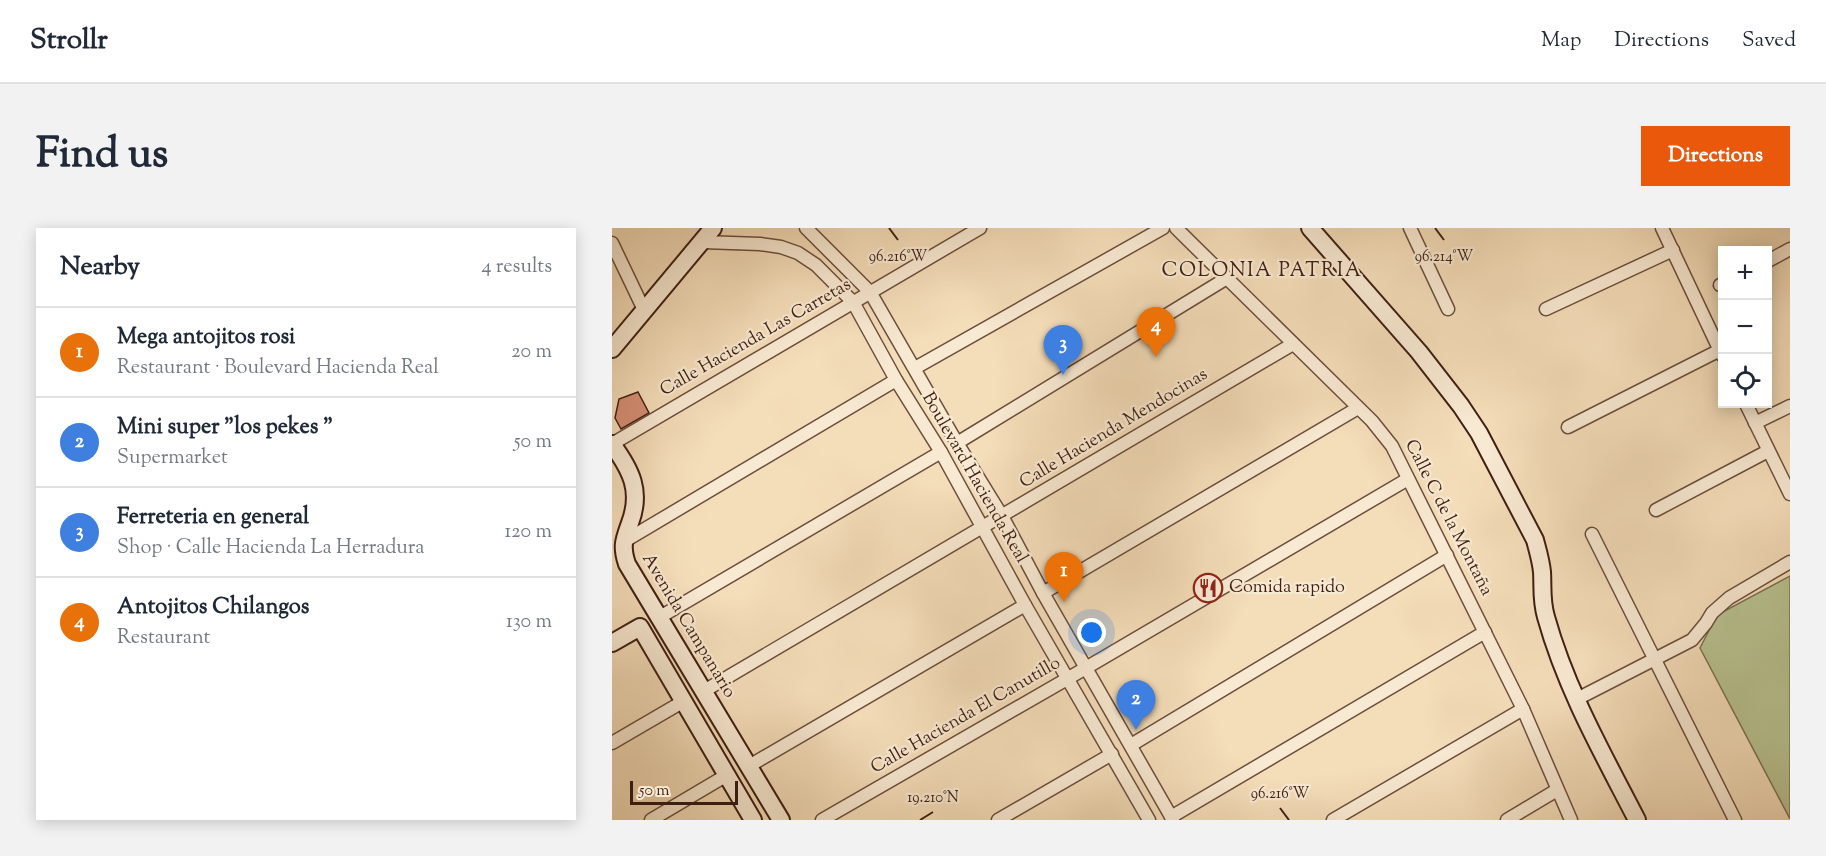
<!DOCTYPE html>
<html lang="en">
<head>
<meta charset="utf-8">
<style>
	:root { --surface:#fff; --page:#f2f2f3; --text:#1f2937; --muted:#747a83; --line:#e0e1e3; --accent:#ea580c }
	body { margin:0; font-family:"Sorts Mill Goudy",serif; background:var(--page); color:var(--text) }
	.controls { position:absolute; right:18px; top:18px; display:grid; overflow:hidden; border-radius:0px; box-shadow:0 3px 15px #0003 }
	.controls button { width:54px; height:54px; display:grid; place-items:center; padding:0; border:0; border-bottom:2px solid var(--line); background:var(--surface); color:var(--text); font:30px sans-serif }
	.scale { position:absolute; left:18px; bottom:15px; width:108px; box-sizing:border-box; padding-left:6px; border:3px solid #3f1f12; border-top:0; font-size:16px; line-height:21px; white-space:nowrap; color:#3f1f12; -webkit-text-stroke:4px #f8e9d2; paint-order:stroke }
	.you { position:absolute; left:480px; top:405px; width:21px; height:21px; margin:-15px; border:4px solid #fff; border-radius:50%; background:#1a73e8; box-shadow:0 0 0 9px #1a73e833 }
	.badge { display:grid; place-items:center; width:39px; height:39px; border-radius:50%; background:var(--accent); color:#fff; font-size:20px; font-weight:700 }
	.pin { position:absolute; translate:-50% -50px; filter:drop-shadow(0 2px 3px #0008) }
	.pin::after { content:''; position:absolute; top:32px; width:21px; height:18px; background:inherit; clip-path:polygon(0 0,100% 0,50% 100%) }
	.list { margin:0; padding:0; list-style:none }
	h2 { display:flex; justify-content:space-between; align-items:center; height:78px; margin:0; padding:0 24px; font-size:26px }
	h2 small { font-size:20px; font-weight:400; color:var(--muted) }
	.list li { display:grid; grid-template-columns:39px 1fr auto; gap:18px; align-items:center; box-sizing:border-box; height:90px; padding:0 24px; border-top:2px solid var(--line) }
	.list b { display:block; font-size:22px; white-space:nowrap }
	.list p { margin:0; font-size:20px; white-space:nowrap; color:var(--muted) }
	.list em { font-size:20px; font-style:normal; color:var(--muted) }
	.icon { flex:none; width:33px; height:33px; fill:none; stroke:currentColor; stroke-width:2; stroke-linecap:round; stroke-linejoin:round }
	.map { position:relative; flex:none; width:1178px; height:592px; overflow:hidden; border-radius:0px }
	header { display:flex; align-items:center; gap:36px; box-sizing:border-box; height:84px; padding:0 30px; background:var(--surface); border-bottom:2px solid var(--line) }
	header strong { font-size:28px }
	nav { display:flex; gap:33px; margin-inline-start:auto; font-size:21px }
	.intro { display:flex; align-items:center; justify-content:space-between; box-sizing:border-box; height:144px; padding:0 36px }
	h1 { margin:0; font-size:42px }
	.button { padding:15px 27px; border-radius:0px; background:var(--accent); color:#fff; font-size:21px; font-weight:700 }
	main { display:flex; gap:36px; padding:0 36px }
	aside { flex:1; background:var(--surface); border-radius:0px; box-shadow:0 3px 15px #0003 }
	.map>svg:first-child { display:block }
	.green { fill:#b8c291; stroke:#7c7052; stroke-width:1.5 }
	.building { fill:#d68e73; stroke:#3f1f12; stroke-width:1.5 }
	.lines { fill:none; stroke-linecap:round; stroke-linejoin:round }
	.street-casing { stroke:#6c4e3c; stroke-width:15 }
	.secondary-casing { stroke:#3f1f12; stroke-width:20 }
	.street { stroke:#f8e9d2; stroke-width:12 }
	.secondary { stroke:#f8e9d2; stroke-width:16 }
	.ticks { fill:none; stroke:#3f1f12; stroke-width:2 }
	.labels { text-anchor:middle; dominant-baseline:central; stroke-width:4.5; stroke-linejoin:round; paint-order:stroke }
	.street-label { font-size:18px; fill:#3f1f12; stroke:#f8e9d2 }
	.poi-label { font-size:18px; fill:#3f1f12; stroke:#f8e9d2; text-anchor:start }
	.neighbourhood-label { font-size:20px; letter-spacing:1.5px; fill:#3f1f12; stroke:#f8e9d2 }
	.ticks-label { font-size:15px; text-anchor:middle; fill:#3f1f12; stroke:#f8e9d2; stroke-width:4.5; stroke-linejoin:round; paint-order:stroke }
</style>
</head>
<body>
<header>
<strong>Strollr</strong>
<nav><a>Map</a><a>Directions</a><a>Saved</a></nav>
</header>
<div class="intro"><h1>Find us</h1><a class="button">Directions</a></div>
<main>
<aside>
<h2>Nearby<small>4 results</small></h2>
<ul class="list">
<li><span class="badge" style="background:#e8710a">1</span><div><b>Mega antojitos rosi</b><p>Restaurant · Boulevard Hacienda Real</p></div><em>20 m</em></li>
<li><span class="badge" style="background:#3f7fe0">2</span><div><b>Mini super &quot;los pekes &quot;</b><p>Supermarket</p></div><em>50 m</em></li>
<li><span class="badge" style="background:#3f7fe0">3</span><div><b>Ferreteria en general</b><p>Shop · Calle Hacienda La Herradura</p></div><em>120 m</em></li>
<li><span class="badge" style="background:#e8710a">4</span><div><b>Antojitos Chilangos</b><p>Restaurant</p></div><em>130 m</em></li>
</ul>
</aside>
<div class="map">
<svg width="1178" height="592" viewBox="0 0 1178 592">
	<rect width="100%" height="100%" fill="#f4ddb9"/>
	<filter id="stains"><feTurbulence type="fractalNoise" baseFrequency=".00333" numOctaves="4"/><feColorMatrix values="0 0 0 0 .2 0 0 0 0 .09 0 0 0 0 .02 0 0 0 .5 -.17"/></filter>
	<radialGradient id="worn" r=".72"><stop offset=".6" stop-color="#630" stop-opacity="0"/><stop offset="1" stop-color="#630" stop-opacity=".3"/></radialGradient>
	<polygon class="green" points="1178,348 1178,591 1088,420 1105,387"/>
	<polygon class="building" points="26,164 37,185 9,201 3,190 7,171"/>
	<g class="lines">
		<g class="street-casing">
			<g id="street">
				<polyline points="194,0 258,64 345,215 390,288 431,365 561,592"/>
				<polyline points="564,0 760,193 780,218 911,481 959,592"/>
				<polyline points="798,0 836,81"/>
				<polyline points="1050,0 1110,127"/>
				<polyline points="91,14 148,16 169,19 186,25 204,37 241,74 284,152 329,224 413,377 537,592"/>
				<polyline points="0,15 32,82"/>
				<polyline points="1156,33 1178,21"/>
				<polyline points="1108,57 1110,56"/>
				<polyline points="934,81 1061,22"/>
				<polyline points="303,140 551,0"/>
				<polyline points="1134,176 1178,266"/>
				<polyline points="1143,195 1178,178"/>
				<polyline points="956,199 1108,122"/>
				<polyline points="345,215 615,50"/>
				<polyline points="0,216 368,0"/>
				<polyline points="1044,282 1156,223"/>
				<polyline points="980,306 1123,592"/>
				<polyline points="11,314 284,152"/>
				<polyline points="431,365 746,180"/>
				<polyline points="48,389 329,224"/>
				<polyline points="92,463 681,116"/>
				<polyline points="963,472 1080,412 1094,395 1100,385 1117,370 1178,334"/>
				<polyline points="0,515 72,473"/>
				<polyline points="519,517 835,327"/>
				<polyline points="137,538 413,377"/>
				<polyline points="559,589 873,404"/>
				<polyline points="39,592 115,547"/>
				<polyline points="210,592 455,451 796,251"/>
				<polyline points="386,592 500,526"/>
				<polyline points="721,592 911,481"/>
				<polyline points="895,592 945,562"/>
			</g>
		</g>
		<g class="secondary-casing">
			<g id="secondary">
				<path d="M698,0L807,124L849,178L867,205L923,312C926,323 929,333 930,344C931,360 929,372 934,389C954,461 991,526 1025,592"/>
				<polyline points="0,121 101,0"/>
				<path d="M0,216C19,242 30,263 18,295C12,312 9,318 15,336L169,592"/>
				<polyline points="0,415 28,399 141,592"/>
			</g>
		</g>
		<use href="#street" class="street"/>
		<use href="#secondary" class="secondary"/>
	</g>
	<path class="ticks" d="M277,0L286,12M823,0L832,12M668,580L677,592M308,592L321,584"/>
	<defs>
		<g id="restaurant-ring" transform="scale(1.5)"><circle r="9.5" fill="#f8e9d2" stroke="#8f2418" stroke-width="1.5"/><path d="M-5-6h1v4h1v-4h1v4h1v-4h1v5L-1.5 .5V6h-2V.5L-5-1ZM5-6V6H3V1.5H1.5Q1.5-4 5-6Z" fill="#8f2418"/></g>
	</defs>
	<g fill-rule="evenodd">
		<use href="#restaurant-ring" x="596" y="360"/>
	</g>
	<g class="labels">
		<g class="street-label">
			<text transform="translate(144 110) rotate(-30)">Calle Hacienda Las Carretas</text>
			<text transform="translate(502 201) rotate(-31)">Calle Hacienda Mendocinas</text>
			<text transform="translate(362 250) rotate(60)">Boulevard Hacienda Real</text>
			<text transform="translate(836 290) rotate(63)">Calle C de la Montaña</text>
			<text transform="translate(76 398) rotate(59)">Avenida Campanario</text>
			<text transform="translate(354 488) rotate(-30)">Calle Hacienda El Canutillo</text>
		</g>
		<g class="poi-label">
			<text x="617" y="360">Comida rapido</text>
		</g>
		<g class="neighbourhood-label">
			<text x="650" y="43">COLONIA PATRIA</text>
		</g>
	</g>
	<g class="ticks-label">
		<text x="286" y="33">96.216°W</text>
		<text x="832" y="33">96.214°W</text>
		<text x="668" y="570">96.216°W</text>
		<text x="321" y="574">19.210°N</text>
	</g>
	<rect width="100%" height="100%" filter="url(#stains)"/>
	<rect width="100%" height="100%" fill="url(#worn)"/>
</svg>
<div class="controls">
<button>+</button>
<button>−</button>
<button><svg class="icon" aria-label="locate" viewBox="0 0 24 24"><circle cx="12" cy="12" r="6"/><path d="M12 2v4M12 18v4M2 12h4M18 12h4"/></svg></button>
</div>
<div class="scale">50 m</div>
<div class="you"></div>
<div class="pin badge" style="left:452px;top:374px;background:#e8710a">1</div>
<div class="pin badge" style="left:524px;top:502px;background:#3f7fe0">2</div>
<div class="pin badge" style="left:451px;top:147px;background:#3f7fe0">3</div>
<div class="pin badge" style="left:544px;top:129px;background:#e8710a">4</div>
</div>
</main>
</body>
</html>
